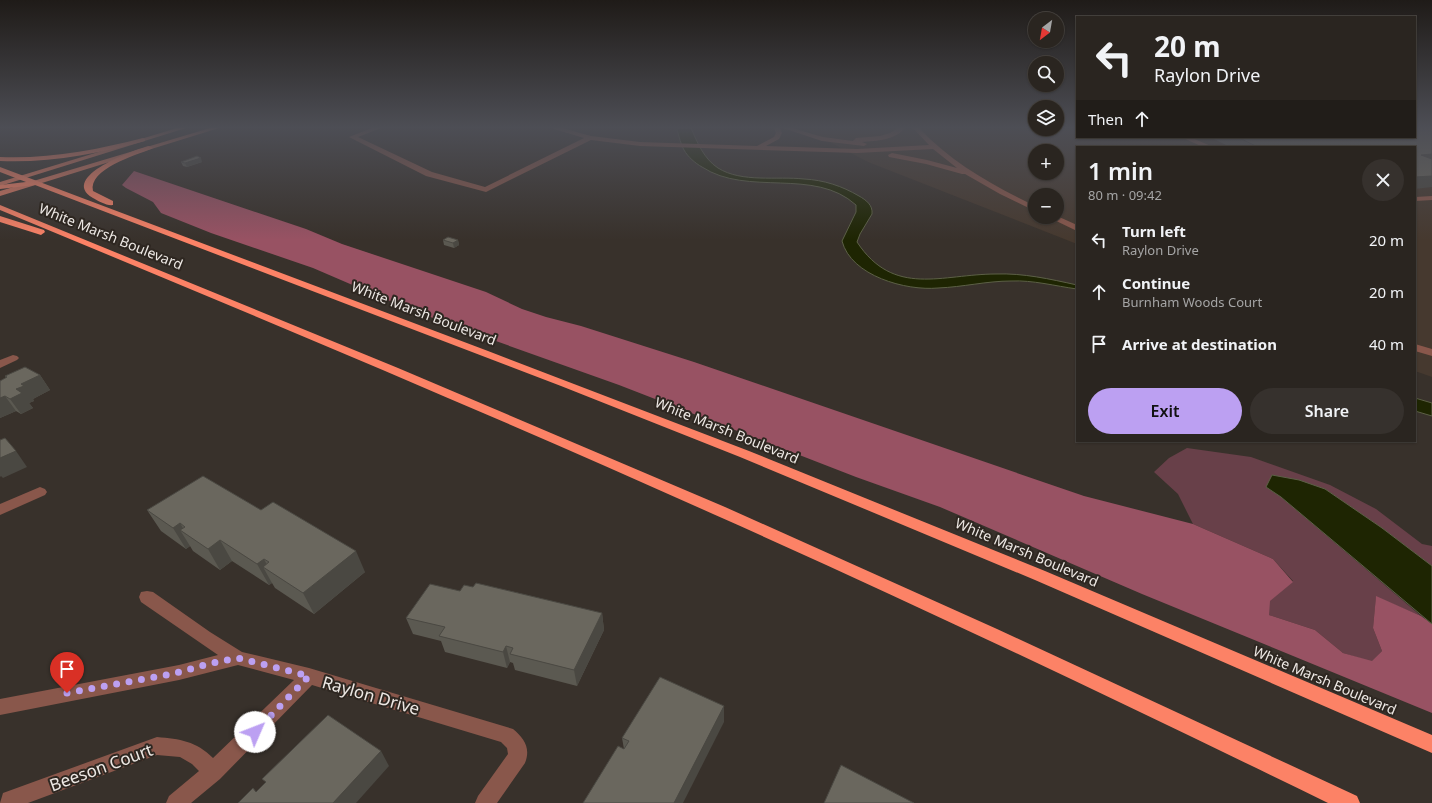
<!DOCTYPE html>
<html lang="en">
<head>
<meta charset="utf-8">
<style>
	body { margin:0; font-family:"Noto Sans",sans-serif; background:#36312d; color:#f1f3f6; height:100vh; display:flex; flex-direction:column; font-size:15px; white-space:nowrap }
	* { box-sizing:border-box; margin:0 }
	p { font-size:13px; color:#a5a5a5 }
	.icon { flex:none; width:22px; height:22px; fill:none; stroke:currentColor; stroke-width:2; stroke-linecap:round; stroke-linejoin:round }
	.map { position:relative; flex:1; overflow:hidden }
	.drawer { position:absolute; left:1076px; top:146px; width:340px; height:296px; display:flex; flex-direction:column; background:#2a2520; border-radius:0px; box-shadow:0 1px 3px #0004,0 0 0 1px #46423e }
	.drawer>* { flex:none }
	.guide { position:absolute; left:1076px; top:16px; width:340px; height:122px; border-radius:0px; box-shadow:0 1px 3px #0004,0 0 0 1px #46423e; background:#2a2520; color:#f1f3f6; overflow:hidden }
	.needle { width:26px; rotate:211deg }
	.fabs { position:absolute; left:1028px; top:12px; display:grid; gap:8px }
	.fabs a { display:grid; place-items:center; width:36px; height:36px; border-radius:50%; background:#2a2520; box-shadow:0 1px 3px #0004,0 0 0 1px #46423e; font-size:20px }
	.pin { position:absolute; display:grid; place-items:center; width:34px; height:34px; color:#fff; margin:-41px -17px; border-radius:50% 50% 50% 0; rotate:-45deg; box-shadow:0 0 4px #0007 }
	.pin .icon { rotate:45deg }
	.me { position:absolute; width:44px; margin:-22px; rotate:46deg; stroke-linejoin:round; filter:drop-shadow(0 0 3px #0008) }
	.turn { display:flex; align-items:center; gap:14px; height:84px; padding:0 12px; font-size:18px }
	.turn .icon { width:52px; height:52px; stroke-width:2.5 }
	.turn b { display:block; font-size:28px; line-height:34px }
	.then { display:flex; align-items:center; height:38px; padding:0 12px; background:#0003; gap:8px; font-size:15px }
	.round { display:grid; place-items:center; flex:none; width:42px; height:42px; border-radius:21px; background:#36312d }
	.overview { display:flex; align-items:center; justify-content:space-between; height:68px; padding:0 12px }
	h1 { font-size:24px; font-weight:600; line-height:30px }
	.button { display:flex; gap:8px; margin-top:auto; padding:8px 12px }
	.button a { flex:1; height:46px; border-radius:24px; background:#bca0f2; color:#111; font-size:16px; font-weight:600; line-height:46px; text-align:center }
	.button a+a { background:#36312d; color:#f1f3f6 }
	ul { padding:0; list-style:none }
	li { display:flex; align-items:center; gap:12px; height:52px; padding:0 12px }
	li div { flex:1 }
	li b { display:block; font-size:15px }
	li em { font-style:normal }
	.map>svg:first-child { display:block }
	.built { fill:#46392f; fill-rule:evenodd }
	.green { fill:#684049 }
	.forest { fill:#985263 }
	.water { fill:#1e2502; stroke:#5c6046 }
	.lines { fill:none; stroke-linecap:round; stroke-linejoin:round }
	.minor { fill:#89574b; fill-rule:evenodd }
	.major { fill:#dc775f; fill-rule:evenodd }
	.highway { fill:#fc8266; fill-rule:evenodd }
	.wall { fill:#5b5951 }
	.shaded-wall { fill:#4a4842 }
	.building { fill:#6a675e; stroke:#4a4842 }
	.route { stroke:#bca0f2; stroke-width:7; stroke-dasharray:0 12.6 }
	.labels { text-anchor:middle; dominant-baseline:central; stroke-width:4; stroke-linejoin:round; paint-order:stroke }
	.street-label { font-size:14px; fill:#ede8e4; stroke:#2e2721 }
	.near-street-label { font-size:17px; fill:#ede8e4; stroke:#2e2721 }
</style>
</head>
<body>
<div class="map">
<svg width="1432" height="803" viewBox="0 0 1432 803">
	<rect width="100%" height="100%" fill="#38312b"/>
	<!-- built -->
	<path class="built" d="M803 128H1035V129H1057V128H1077V137H1415L1432 128V377L1415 371V147H1077V244L868 162ZM1035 151H1057V173H1035ZM1035 195H1057V217H1035Z"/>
	<!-- green -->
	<polygon class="green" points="1187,448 1251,457 1330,485 1376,509 1422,544 1432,546 1432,566 1382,528 1325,489 1266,487 1281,497 1421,616 1376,597 1373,628 1382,651 1372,662 1343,653 1315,630 1269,615 1269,601 1293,581 1273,559 1193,524 1178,494 1154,472 1169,458"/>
	<!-- forest -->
	<polygon class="forest" points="134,171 306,229 342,244 486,292 522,309 546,317 581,326 694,362 1084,496 1193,524 1273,559 1293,582 1270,601 1269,615 1315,630 1343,653 1372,661 1382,651 1373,628 1376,596 1421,616 1432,624 1432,713 1142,594 940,507 856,477 619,385 448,324 385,299 313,268 211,233 161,213 153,202 126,188 122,185"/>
	<!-- water -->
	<g class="water">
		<path d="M677 128H691C697 142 704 159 718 168 742 183 777 176 804 179 824 180 842 186 859 196 866 200 873 205 872 214L860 234 857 242C894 298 942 274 996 274 1023 273 1050 279 1077 285V289C1055 286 1033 280 1011 281 987 281 963 287 938 288 906 291 851 276 842 241L856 212V205C814 167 748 197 702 167 695 163 688 157 684 150 681 145 679 136 677 130Z"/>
		<polygon points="1415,398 1432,403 1432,416 1415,411"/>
		<polygon points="1272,475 1299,480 1325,489 1382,528 1432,566 1432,624 1281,497 1266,487"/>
	</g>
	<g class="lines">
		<!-- minor -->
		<g class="minor">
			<path d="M372 128H381L358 137 432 172 485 187 584 138 554 129 553 128H562L591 136 640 142 757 146 774 137 776 133 774 128H780L782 133 779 139 766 146 857 149 929 145 913 128H919C952 163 992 185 1035 206V211L1000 194 965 174H962L926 164 889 157 888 155 892 153 927 160 957 168 933 149 857 153 640 146 591 140 486 192 426 176 349 137Z"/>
			<path d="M783 128H792L823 137 853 141 856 138 880 136 890 133 898 128H905C895 140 877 141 862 142L867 144 864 146 822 141Z"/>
			<polygon points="1181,137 1190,137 1213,147 1203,147"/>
			<polygon points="1432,196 1432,200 1415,201 1415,197"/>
			<polygon points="1057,216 1077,225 1077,231 1048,217"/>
			<polygon points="1415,344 1432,349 1432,356 1415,351"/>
			<polygon points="13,355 17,356 19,358 17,360 0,368 0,360"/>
			<polygon points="40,487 45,489 47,492 45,495 0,515 0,504"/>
			<path d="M147 591 153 592 210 632 242 652 309 668 513 729C524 738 531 748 525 763L497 803H475L478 796 508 754 507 748 501 742 312 685 220 779 191 803H166L169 796 199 771 192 764 180 757 157 755 28 803H0L3 793 157 737C180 739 196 741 213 758L294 680 238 665 179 680 0 715V699L179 665 218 655 141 602 139 597 141 592Z"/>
		</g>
		<!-- major -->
		<g class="major">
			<polygon points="177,128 186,128 0,186 0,182"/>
			<polygon points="210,128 219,128 0,196 0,191"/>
		</g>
		<!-- highway -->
		<g class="highway">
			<path d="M143 138 145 139V141C97 154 50 163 0 161V157C49 159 96 150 143 138Z"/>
			<path d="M149 146 153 148 151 149C136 155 88 169 93 191L113 201V205C107 206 98 201 93 198 58 177 136 149 149 146Z"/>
			<polygon points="0,167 488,351 749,451 1045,571 1432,735 1432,753 1035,580 740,457 561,386 35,185 0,189 0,185 26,182 0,172"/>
			<path d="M0 205 398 368 725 507 997 629 1357 796 1360 803H1328C1125 704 920 606 713 514 477 408 239 309 0 210Z"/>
			<polygon points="0,216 44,230 45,232 41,235 0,222"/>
		</g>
	</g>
	<!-- wall -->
	<g class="wall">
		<polygon points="1210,137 1415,137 1415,147 1230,147"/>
		<polygon points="181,162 202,162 187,167 183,166"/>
		<polygon points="443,240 458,240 459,245 454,248 444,245"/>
		<polygon points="40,375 50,390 33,399 34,401 29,403 33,408 21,414 16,411 0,418 0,381 6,378 5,376"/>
		<polygon points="147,510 365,572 314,614 275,588 272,583 269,585 232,561 220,570 193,551 190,546 186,549 161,531"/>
		<polygon points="460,591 602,613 604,630 577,686 515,670 513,663 510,662 507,668 445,652 441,641 413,634 406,618"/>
		<polygon points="724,722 624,749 622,738"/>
	</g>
	<!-- shaded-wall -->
	<g class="shaded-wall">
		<polygon points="1432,154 1432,165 1421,155"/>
		<polygon points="201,158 202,162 187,167 185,163"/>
		<polygon points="1432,176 1432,187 1415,189 1415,177"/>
		<polygon points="458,240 459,245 454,248 453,243"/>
		<polygon points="40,375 50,390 33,399 34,401 29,403 33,408 21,414 10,399 16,389 21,384"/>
		<polygon points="5,396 16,411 0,418 0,398"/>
		<polygon points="16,451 27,467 3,478 1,476 0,477 0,458"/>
		<polygon points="180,523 187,535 180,530 190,546 186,549 173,528"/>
		<polygon points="220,540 232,561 220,570 208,549"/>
		<polygon points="356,551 365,572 314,614 303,593"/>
		<polygon points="264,559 270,571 263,567 272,583 269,585 257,564"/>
		<polygon points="602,613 604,630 577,686 574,670"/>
		<polygon points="506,646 510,662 507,668 503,652"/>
		<polygon points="724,706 724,722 683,803 674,803"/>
		<polygon points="381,751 389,766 356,803 333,803"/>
	</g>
	<!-- building -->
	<g class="building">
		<polygon points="1415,128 1432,128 1432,154 1421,155 1432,159 1432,176 1415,177 1415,147 1258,147 1237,137 1415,137"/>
		<polygon points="197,156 201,158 185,163 181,162"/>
		<polygon points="448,237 458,240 453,243 443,240"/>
		<polygon points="25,367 40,375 21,384 24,386 16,389 22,393 10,399 5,396 0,398 0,381 7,377 5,376"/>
		<polygon points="5,438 16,451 0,458 0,440"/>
		<polygon points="203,476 261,510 273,502 356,551 303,593 263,567 269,562 264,559 257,564 220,540 208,549 180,530 185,527 180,523 173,528 147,510"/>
		<polygon points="476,583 602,613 574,670 510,654 513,648 506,646 503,652 439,636 445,627 406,618 430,584 460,591 464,585 473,587"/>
		<polygon points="660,677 724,706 674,803 583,803 618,746 624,749 629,741 622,738"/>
		<polygon points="328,715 381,751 333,803 238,803 253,788 256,792 266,782 262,779"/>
		<polygon points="841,765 914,803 824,803"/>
	</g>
	<!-- sky -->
	<linearGradient id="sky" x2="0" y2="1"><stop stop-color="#1f1b18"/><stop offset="0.53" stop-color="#4d4e55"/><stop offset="1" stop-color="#4d4e55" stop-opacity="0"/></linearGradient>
	<rect width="1432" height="240" fill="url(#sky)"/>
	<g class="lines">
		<!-- route -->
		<polyline class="route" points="67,693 172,674 212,663 238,658 309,676 255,732"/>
	</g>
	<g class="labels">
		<!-- street labels -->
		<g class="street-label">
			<text transform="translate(111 236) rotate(22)">White Marsh Boulevard</text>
			<text transform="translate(424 313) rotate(21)">White Marsh Boulevard</text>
			<text transform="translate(727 430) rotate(22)">White Marsh Boulevard</text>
			<text transform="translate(1027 552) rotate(23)">White Marsh Boulevard</text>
			<text transform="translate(1325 680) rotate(23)">White Marsh Boulevard</text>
		</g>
		<!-- near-street labels -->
		<g class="near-street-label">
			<text transform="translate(371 695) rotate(16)">Raylon Drive</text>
			<text transform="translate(101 767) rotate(-20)">Beeson Court</text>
		</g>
	</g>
</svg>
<div class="fabs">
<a><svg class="needle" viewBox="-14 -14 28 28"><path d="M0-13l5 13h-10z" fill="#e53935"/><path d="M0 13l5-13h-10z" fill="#a5a5a5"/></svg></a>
<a><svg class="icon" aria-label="search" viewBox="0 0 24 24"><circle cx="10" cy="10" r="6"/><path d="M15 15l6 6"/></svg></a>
<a><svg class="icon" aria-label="layers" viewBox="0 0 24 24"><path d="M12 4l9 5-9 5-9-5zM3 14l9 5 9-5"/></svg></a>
<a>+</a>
<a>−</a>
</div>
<div class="pin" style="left:67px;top:693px;background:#d93025"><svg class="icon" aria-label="arrive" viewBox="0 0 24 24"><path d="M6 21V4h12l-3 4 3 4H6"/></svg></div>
<svg class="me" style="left:255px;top:732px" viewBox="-20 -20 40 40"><circle r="19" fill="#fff"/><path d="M0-13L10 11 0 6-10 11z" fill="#bca0f2"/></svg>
<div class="guide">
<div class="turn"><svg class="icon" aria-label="left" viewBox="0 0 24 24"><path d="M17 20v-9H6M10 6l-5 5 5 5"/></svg><div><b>20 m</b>Raylon Drive</div></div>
<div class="then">Then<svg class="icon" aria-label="ahead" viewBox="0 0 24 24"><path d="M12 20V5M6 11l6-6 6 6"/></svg></div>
</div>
<section class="drawer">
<div class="overview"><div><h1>1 min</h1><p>80 m · 09:42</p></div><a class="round"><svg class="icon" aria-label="close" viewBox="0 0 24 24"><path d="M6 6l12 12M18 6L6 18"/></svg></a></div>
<ul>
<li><svg class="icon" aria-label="left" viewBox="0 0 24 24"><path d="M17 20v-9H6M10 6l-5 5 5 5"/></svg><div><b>Turn left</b><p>Raylon Drive</p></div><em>20 m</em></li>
<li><svg class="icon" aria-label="ahead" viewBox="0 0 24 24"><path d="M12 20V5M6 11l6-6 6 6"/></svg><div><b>Continue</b><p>Burnham Woods Court</p></div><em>20 m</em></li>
<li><svg class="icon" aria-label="arrive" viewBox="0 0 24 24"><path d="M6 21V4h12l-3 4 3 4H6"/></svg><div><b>Arrive at destination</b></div><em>40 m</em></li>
</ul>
<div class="button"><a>Exit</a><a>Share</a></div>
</section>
</div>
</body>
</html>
